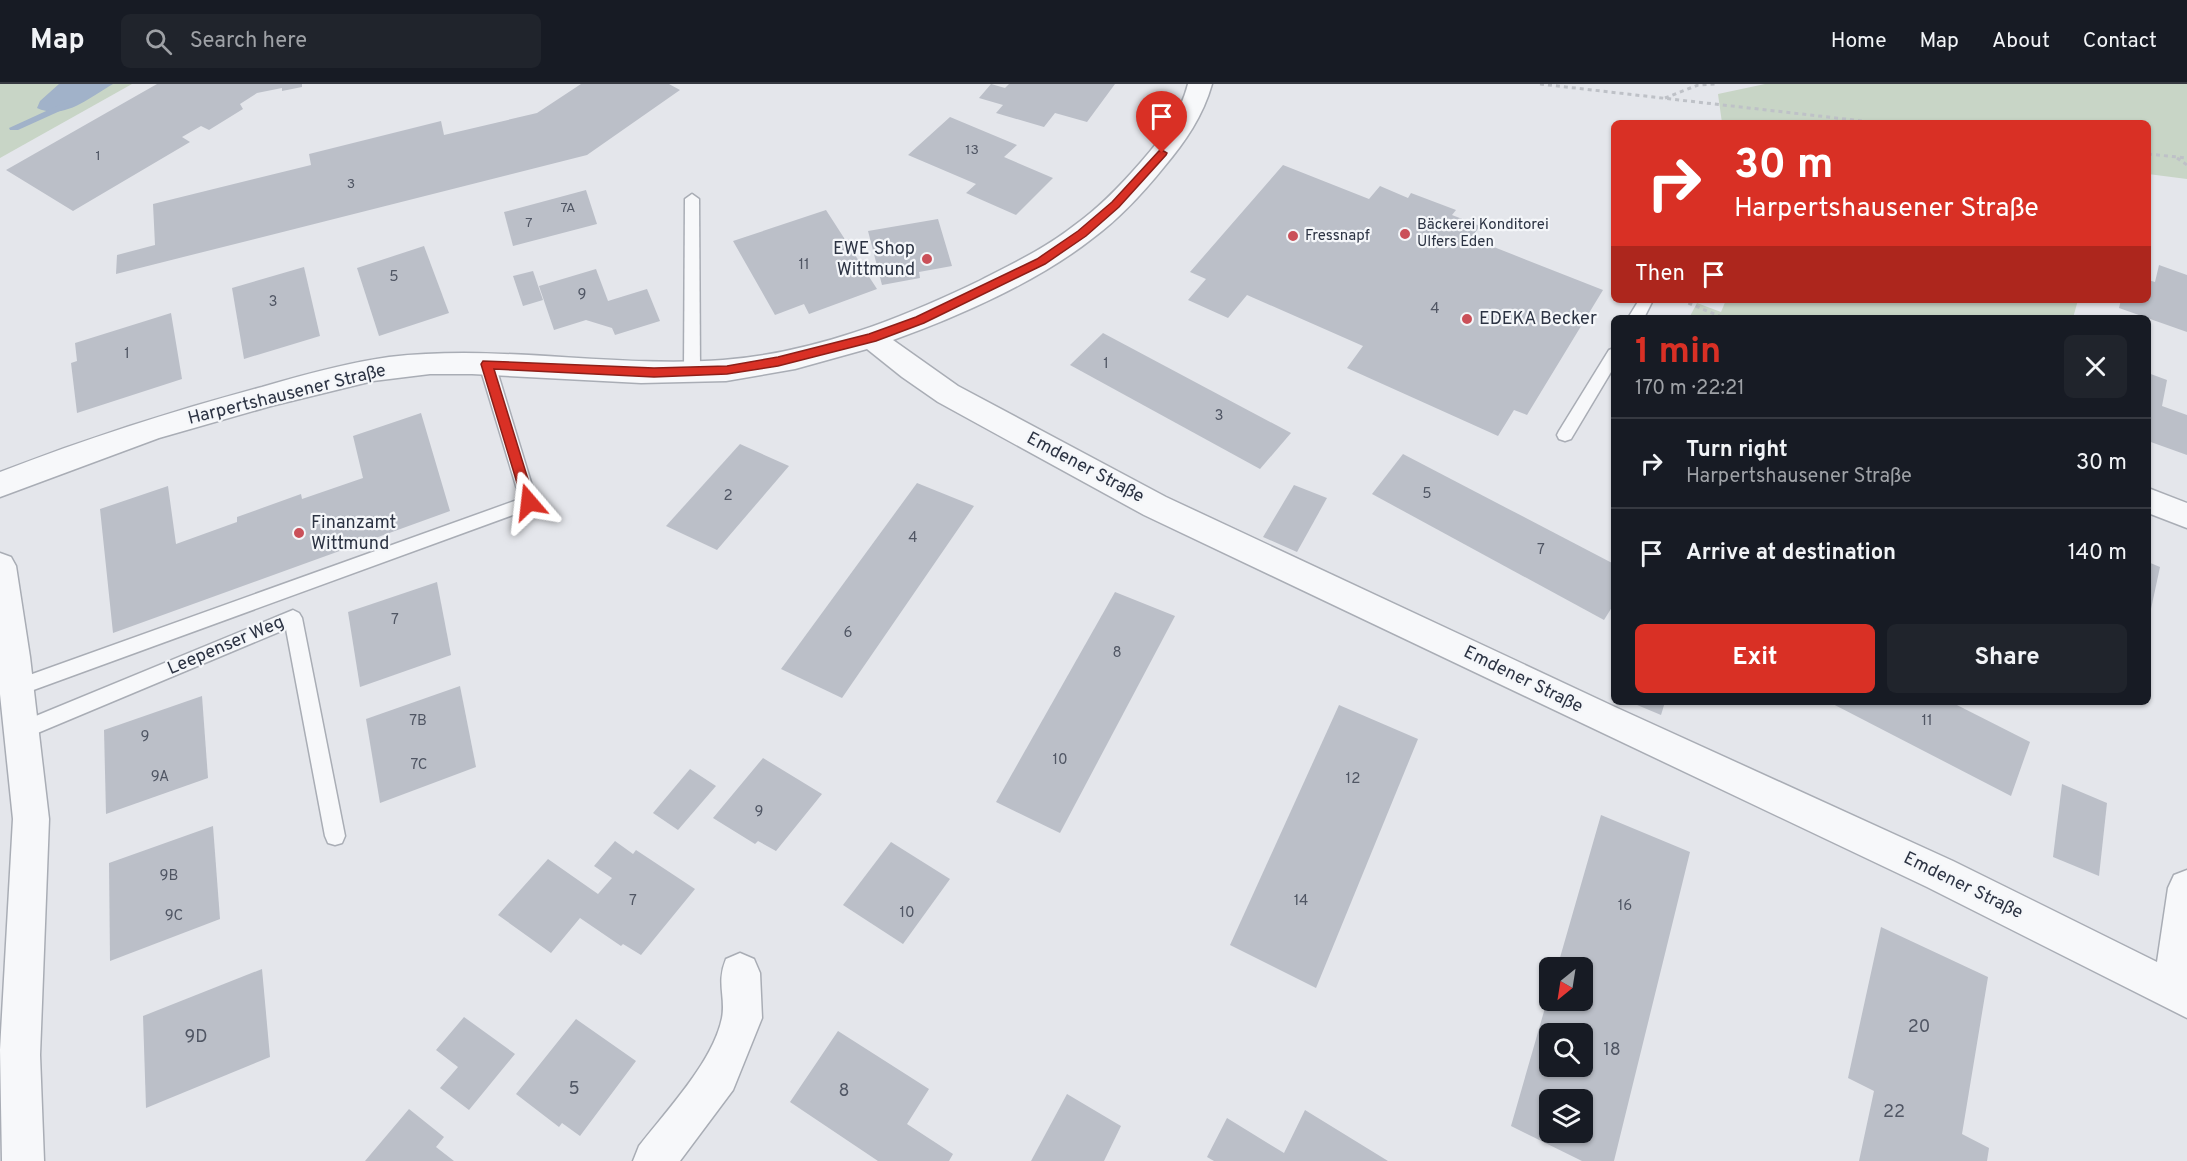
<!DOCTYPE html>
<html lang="en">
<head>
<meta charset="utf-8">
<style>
	body { margin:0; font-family:Overpass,sans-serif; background:#20242c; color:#f1f3f6; height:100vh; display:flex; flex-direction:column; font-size:22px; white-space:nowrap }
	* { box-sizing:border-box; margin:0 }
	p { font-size:20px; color:#9ea1a6 }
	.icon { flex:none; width:33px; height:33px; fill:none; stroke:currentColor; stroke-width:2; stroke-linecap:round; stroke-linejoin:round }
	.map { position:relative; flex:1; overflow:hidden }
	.sheet { position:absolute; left:1611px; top:231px; width:540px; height:390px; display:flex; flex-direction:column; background:#171b24; border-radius:9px; box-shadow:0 2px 4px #0004 }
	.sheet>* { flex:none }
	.hud { position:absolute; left:1611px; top:36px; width:540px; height:183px; border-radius:9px; box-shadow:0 2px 4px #0004; background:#d93025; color:#fff; overflow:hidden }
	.needle { width:39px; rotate:210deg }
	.controls { position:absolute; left:1539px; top:873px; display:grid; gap:12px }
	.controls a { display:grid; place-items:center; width:54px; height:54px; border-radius:9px; background:#171b24; box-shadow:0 2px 4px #0004; font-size:30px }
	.pin { position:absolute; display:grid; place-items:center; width:51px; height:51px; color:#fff; margin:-62px -26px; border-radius:50% 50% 50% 0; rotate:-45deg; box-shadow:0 0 6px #0007 }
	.pin .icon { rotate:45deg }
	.me { position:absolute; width:66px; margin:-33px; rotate:343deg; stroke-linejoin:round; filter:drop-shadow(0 0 4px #0008) }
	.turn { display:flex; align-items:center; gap:21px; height:126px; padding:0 24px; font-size:27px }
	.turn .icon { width:78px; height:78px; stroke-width:2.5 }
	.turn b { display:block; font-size:42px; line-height:51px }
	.then { display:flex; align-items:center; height:57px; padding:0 24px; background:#0003; gap:12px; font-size:22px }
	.round { display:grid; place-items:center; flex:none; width:63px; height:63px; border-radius:9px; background:#20242c }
	.head { display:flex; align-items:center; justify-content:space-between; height:102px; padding:0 24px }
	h1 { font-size:36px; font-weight:700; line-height:45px; color:#d93025 }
	.primary-button { display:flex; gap:12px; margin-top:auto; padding:12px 24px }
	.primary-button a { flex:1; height:69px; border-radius:9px; background:#d93025; color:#fff; font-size:24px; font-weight:700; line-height:69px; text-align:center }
	.primary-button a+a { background:#20242c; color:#f1f3f6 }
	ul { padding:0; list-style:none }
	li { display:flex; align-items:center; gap:18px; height:90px; padding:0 24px; border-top:2px solid #363941 }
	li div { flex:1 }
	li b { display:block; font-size:22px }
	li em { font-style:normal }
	header { display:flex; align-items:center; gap:36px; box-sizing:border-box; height:84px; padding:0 30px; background:#171b24; border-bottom:2px solid #363941 }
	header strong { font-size:28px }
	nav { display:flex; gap:33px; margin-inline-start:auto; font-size:21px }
	.search { width:420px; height:54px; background:#20242c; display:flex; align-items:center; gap:15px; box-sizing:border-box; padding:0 21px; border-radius:9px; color:#9ea1a6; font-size:22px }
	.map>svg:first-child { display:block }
	.green { fill:#c8d5c6 }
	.water { fill:#a1b2c9 }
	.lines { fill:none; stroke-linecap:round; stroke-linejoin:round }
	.stream { fill:#a1b2c9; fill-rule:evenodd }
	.building { fill:#bbbfc8; fill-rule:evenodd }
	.service-casing { stroke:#a9adb5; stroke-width:3 }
	.minor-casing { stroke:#a9adb5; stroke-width:3 }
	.path { stroke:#bec1c7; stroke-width:3; stroke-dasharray:4 4; stroke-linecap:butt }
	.service { fill:#f7f8fa; fill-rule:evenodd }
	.minor { fill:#f7f8fa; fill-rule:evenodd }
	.route { fill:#d93025; stroke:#8d1f18; stroke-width:1.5 }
	.poi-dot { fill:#ca5059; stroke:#f4f6f9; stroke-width:2 }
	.labels { text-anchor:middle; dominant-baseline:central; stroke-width:4.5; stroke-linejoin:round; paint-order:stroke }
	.far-number-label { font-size:14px; fill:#505664 }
	.far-poi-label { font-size:15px; fill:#2c3343; stroke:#f4f6f9; text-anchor:start }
	.number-label { font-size:15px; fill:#505664 }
	.poi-label { font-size:18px; fill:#2c3343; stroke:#f4f6f9; text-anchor:start }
	.street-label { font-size:18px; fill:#2c3343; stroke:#f4f6f9 }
	.near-number-label { font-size:18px; fill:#505664 }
</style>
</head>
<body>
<header>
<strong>Map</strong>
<div class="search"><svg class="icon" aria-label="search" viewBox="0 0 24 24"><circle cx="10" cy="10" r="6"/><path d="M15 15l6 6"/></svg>Search here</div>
<nav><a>Home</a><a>Map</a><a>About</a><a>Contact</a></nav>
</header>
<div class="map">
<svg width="2187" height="1077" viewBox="0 0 2187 1077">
	<rect width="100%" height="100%" fill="#e4e6eb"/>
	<!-- green -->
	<g class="green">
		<polygon points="0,0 132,0 0,74"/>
		<polygon points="1765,0 2187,0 2187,95 2148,90 2148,39 1722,39 1718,10"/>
		<polygon points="1726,216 2078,216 2073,234 1689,234 1697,219 1721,228"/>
	</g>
	<!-- water -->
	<path class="water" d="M59 0H113C90 13 64 37 37 24L40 17Z"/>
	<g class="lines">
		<!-- stream -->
		<polygon class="stream" points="68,17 73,20 71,22 18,46 10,46 9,44"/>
	</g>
	<!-- building -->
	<g class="building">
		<polygon points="157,0 302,0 302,3 282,7 282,4 257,9 240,20 243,25 209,46 201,42 182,53 190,58 73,127 6,86"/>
		<polygon points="581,0 669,0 680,6 587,71 116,190 117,171 155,161 153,120 311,81 309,70 441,37 444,51 537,29"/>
		<polygon points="991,0 1005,4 1009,0 1115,0 1087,38 1055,29 1044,43 996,29 1003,21 979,14"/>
		<polygon points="950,33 1017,61 1004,73 1053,94 1016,131 966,109 976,100 908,71"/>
		<polygon points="1283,81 1369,115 1380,102 1408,114 1411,109 1456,126 1452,131 1480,142 1471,154 1603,206 1527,331 1514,326 1498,352 1347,284 1363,262 1247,211 1228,234 1188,216 1206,195 1190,188"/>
		<polygon points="586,106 597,140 513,162 504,128"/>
		<polygon points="826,126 877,205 809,230 804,220 775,231 733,157"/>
		<polygon points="938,135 952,182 919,188 920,194 882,201 868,147"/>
		<polygon points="424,162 449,229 379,252 357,184"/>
		<polygon points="2159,181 2187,191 2187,248 2119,224 2121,216 2148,216 2148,196 2155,198"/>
		<polygon points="304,183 320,252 244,275 232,204"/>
		<polygon points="596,185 608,217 647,205 660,237 615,251 612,244 586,236 554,246 539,202"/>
		<polygon points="533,187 543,216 523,222 513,192"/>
		<polygon points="171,229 182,295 77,329 71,279 77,277 75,259"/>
		<polygon points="1103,249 1291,349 1260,385 1070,281"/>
		<polygon points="2148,289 2167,296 2162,322 2187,331 2187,371 2148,357"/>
		<polygon points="421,329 450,427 113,549 100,425 168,402 176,460 237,438 237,433 301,410 302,415 363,394 353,352"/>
		<polygon points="740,360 789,382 717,466 666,442"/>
		<polygon points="1403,370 1614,480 1614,520 1604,536 1372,410"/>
		<polygon points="917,399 974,422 842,614 781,585"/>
		<polygon points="1294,401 1327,414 1297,468 1263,453"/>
		<polygon points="2148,478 2160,483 2151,525 2148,524"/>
		<polygon points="437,498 451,571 360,603 348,528"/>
		<polygon points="1115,508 1175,532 1060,749 996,718"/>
		<polygon points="460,602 476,683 380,719 366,635"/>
		<polygon points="202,612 208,694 106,730 104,646"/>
		<polygon points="1630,618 1665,618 1661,631"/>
		<polygon points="1829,618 1951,618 2030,658 2011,712"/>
		<polygon points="1339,621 1418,655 1316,904 1230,861"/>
		<polygon points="763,674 822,710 776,767 758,757 755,760 713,734"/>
		<polygon points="690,685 716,702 678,746 653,729"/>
		<polygon points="2062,700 2107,719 2099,792 2053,773"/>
		<path d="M1601 731 1690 768 1614 1077H1582L1511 1042 1549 910 1550 916H1582V884H1557ZM1550 950H1582V982H1550ZM1550 1016H1582V1048H1550Z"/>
		<polygon points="213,742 220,835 110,877 109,779"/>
		<polygon points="615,757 633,770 636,766 695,805 641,871 623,860 621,862 580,834 551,869 498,831 548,775 598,810 612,794 594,782"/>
		<polygon points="891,758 950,795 903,860 843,821"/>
		<polygon points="1881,843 1988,893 1962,1050 1989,1064 1987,1077 1859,1077 1874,1007 1848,994"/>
		<polygon points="262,885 270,973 146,1024 143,932"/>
		<polygon points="464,933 515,970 469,1026 440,1004 458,983 436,966"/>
		<polygon points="576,935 636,977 580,1052 562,1039 559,1043 516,1010"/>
		<polygon points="838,947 929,1005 907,1040 953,1070 949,1077 878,1077 790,1018"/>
		<polygon points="1067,1010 1121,1042 1104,1077 1031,1077"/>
		<polygon points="409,1025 444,1053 436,1063 454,1077 365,1077"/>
		<polygon points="1305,1026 1388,1077 1214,1077 1207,1073 1227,1034 1284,1069"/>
	</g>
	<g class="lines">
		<!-- service casing -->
		<g class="service-casing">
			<g id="service">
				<polygon points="692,110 699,115 700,287 698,291 686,291 684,287 685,115"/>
				<polygon points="1639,216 1653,216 1644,234 1628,234"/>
				<polygon points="1614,264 1614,283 1571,355 1565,357 1559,355 1557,351 1559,347 1609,266"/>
				<polygon points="487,274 492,276 495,280 537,418 535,423 17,612 10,610 8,604 10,598 520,415 479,280 482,276"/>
				<polygon points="293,526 299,529 302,534 345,752 342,759 335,761 328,759 325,752 286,545 28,653 21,656 14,653 11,647 14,641"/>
			</g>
		</g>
		<!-- minor casing -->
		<g class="minor-casing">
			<g id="minor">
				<path d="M1188 0H1212C1203 32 1185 58 1164 83 1143 109 1120 134 1093 154 1039 197 958 233 893 256L958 302 1166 413 1615 623 1953 777 2157 878 2168 804 2174 791 2187 786V934L1927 803 1144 431 938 318 902 293 867 265 795 285 726 297 641 299 472 290H430L373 297 271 322 159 354 0 413V388C86 355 172 327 262 303 303 291 346 279 389 273 501 260 612 284 723 276 813 269 898 236 979 197 1012 180 1046 164 1075 141 1100 123 1121 101 1141 78 1162 54 1180 31 1188 0Z"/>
				<polygon points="2148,404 2187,419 2187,444 2148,429"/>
				<polygon points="0,469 11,473 16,482 30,573 49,735 40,971 44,1077 2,1077 0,966 13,735 0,610"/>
				<path d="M740 869 754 875 760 889 762 934 733 1006 680 1077H633L639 1062C666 1027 713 978 722 934 726 913 716 899 726 875Z"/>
			</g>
		</g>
		<!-- path -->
		<g class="path">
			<polyline points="1540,0 1880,39"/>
			<polyline points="1665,14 1698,1 1715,0"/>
			<polyline points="2148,70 2187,74"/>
			<polyline points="2177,74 2187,81"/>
			<polyline points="1681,216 1724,234"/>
		</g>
		<!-- service -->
		<use href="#service" class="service"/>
		<!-- minor -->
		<use href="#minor" class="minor"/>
	</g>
	<!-- route -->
	<polygon class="route" points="1162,66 1167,69 1166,71 1119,123 1086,152 1045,180 924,239 876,257 778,282 727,290 654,293 494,285 535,418 533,422 524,422 481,280 483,277 654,284 727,282 778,273 869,250 916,233 1037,175 1078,147 1112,118 1159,67"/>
	<!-- markers -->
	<g class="poi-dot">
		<circle cx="1405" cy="150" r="6"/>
		<circle cx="1293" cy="152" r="6"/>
		<circle cx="927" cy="175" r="6"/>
		<circle cx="1467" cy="235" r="6"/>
		<circle cx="299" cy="449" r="6"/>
	</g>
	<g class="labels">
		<!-- far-number labels -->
		<g class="far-number-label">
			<text x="972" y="66">13</text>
			<text x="98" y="72">1</text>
			<text x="351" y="100">3</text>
			<text x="568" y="124">7A</text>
			<text x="529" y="139">7</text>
		</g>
		<!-- far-poi labels -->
		<g class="far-poi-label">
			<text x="1417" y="141">Bäckerei Konditorei<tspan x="1417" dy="17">Ulfers Eden</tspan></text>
			<text x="1305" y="152">Fressnapf</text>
		</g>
		<!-- number labels -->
		<g class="number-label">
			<text x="804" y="181">11</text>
			<text x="394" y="193">5</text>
			<text x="582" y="211">9</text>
			<text x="273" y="218">3</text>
			<text x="1435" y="225">4</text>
			<text x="127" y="270">1</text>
			<text x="1106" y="280">1</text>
			<text x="1219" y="332">3</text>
			<text x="1427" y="410">5</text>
			<text x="728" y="412">2</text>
			<text x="913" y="454">4</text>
			<text x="1541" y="466">7</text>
			<text x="395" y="536">7</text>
			<text x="848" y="549">6</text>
			<text x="1117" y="569">8</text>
			<text x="418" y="637">7B</text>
			<text x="1927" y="637">11</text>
			<text x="145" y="653">9</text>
			<text x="1060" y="676">10</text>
			<text x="419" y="681">7C</text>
			<text x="160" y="693">9A</text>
			<text x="1353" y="695">12</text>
			<text x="759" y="728">9</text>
			<text x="169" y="792">9B</text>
			<text x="633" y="817">7</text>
			<text x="1301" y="817">14</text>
			<text x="1625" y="822">16</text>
			<text x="907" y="829">10</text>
			<text x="174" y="832">9C</text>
		</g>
		<!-- poi labels -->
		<g class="poi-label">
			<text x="915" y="165" text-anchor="end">EWE Shop<tspan x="915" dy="21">Wittmund</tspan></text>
			<text x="1479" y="235">EDEKA Becker</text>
			<text x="311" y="439">Finanzamt<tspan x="311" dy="21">Wittmund</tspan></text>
		</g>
		<!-- street labels -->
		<g class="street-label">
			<text transform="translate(287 311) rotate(-14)">Harpertshausener Straße</text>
			<text transform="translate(1085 384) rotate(28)">Emdener Straße</text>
			<text transform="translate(226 562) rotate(-23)">Leepenser Weg</text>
			<text transform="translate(1523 596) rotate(26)">Emdener Straße</text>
			<text transform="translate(1963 802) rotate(26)">Emdener Straße</text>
		</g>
		<!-- near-number labels -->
		<g class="near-number-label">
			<text x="1919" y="943">20</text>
			<text x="196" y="953">9D</text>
			<text x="1612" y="966">18</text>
			<text x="574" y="1005">5</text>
			<text x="844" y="1007">8</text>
			<text x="1894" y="1028">22</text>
		</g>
	</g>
</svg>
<div class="controls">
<a><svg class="needle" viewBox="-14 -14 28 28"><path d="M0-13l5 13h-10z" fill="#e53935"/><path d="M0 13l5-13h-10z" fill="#9ea1a6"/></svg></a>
<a><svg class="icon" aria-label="search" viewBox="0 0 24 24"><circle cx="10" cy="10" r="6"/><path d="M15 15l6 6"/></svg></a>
<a><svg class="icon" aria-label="layers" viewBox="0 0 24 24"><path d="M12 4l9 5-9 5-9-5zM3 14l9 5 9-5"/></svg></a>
</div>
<div class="pin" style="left:1162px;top:69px;background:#d93025"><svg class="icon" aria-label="arrive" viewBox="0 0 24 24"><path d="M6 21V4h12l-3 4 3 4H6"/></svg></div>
<svg class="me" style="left:529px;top:418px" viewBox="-20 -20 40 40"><path d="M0-17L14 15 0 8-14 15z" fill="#d93025" stroke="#fff" stroke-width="4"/></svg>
<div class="hud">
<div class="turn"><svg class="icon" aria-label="right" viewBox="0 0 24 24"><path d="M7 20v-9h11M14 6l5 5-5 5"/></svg><div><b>30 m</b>Harpertshausener Straße</div></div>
<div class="then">Then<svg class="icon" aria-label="arrive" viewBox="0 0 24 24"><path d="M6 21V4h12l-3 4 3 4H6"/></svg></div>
</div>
<section class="sheet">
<div class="head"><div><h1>1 min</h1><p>170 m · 22:21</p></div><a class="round"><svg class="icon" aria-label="close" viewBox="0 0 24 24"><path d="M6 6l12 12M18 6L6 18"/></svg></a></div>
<ul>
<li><svg class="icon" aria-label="right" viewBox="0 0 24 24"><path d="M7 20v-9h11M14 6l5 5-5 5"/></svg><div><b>Turn right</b><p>Harpertshausener Straße</p></div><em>30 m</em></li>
<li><svg class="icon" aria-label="arrive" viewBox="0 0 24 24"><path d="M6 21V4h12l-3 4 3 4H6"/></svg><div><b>Arrive at destination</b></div><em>140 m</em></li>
</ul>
<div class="primary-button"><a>Exit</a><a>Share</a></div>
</section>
</div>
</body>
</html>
